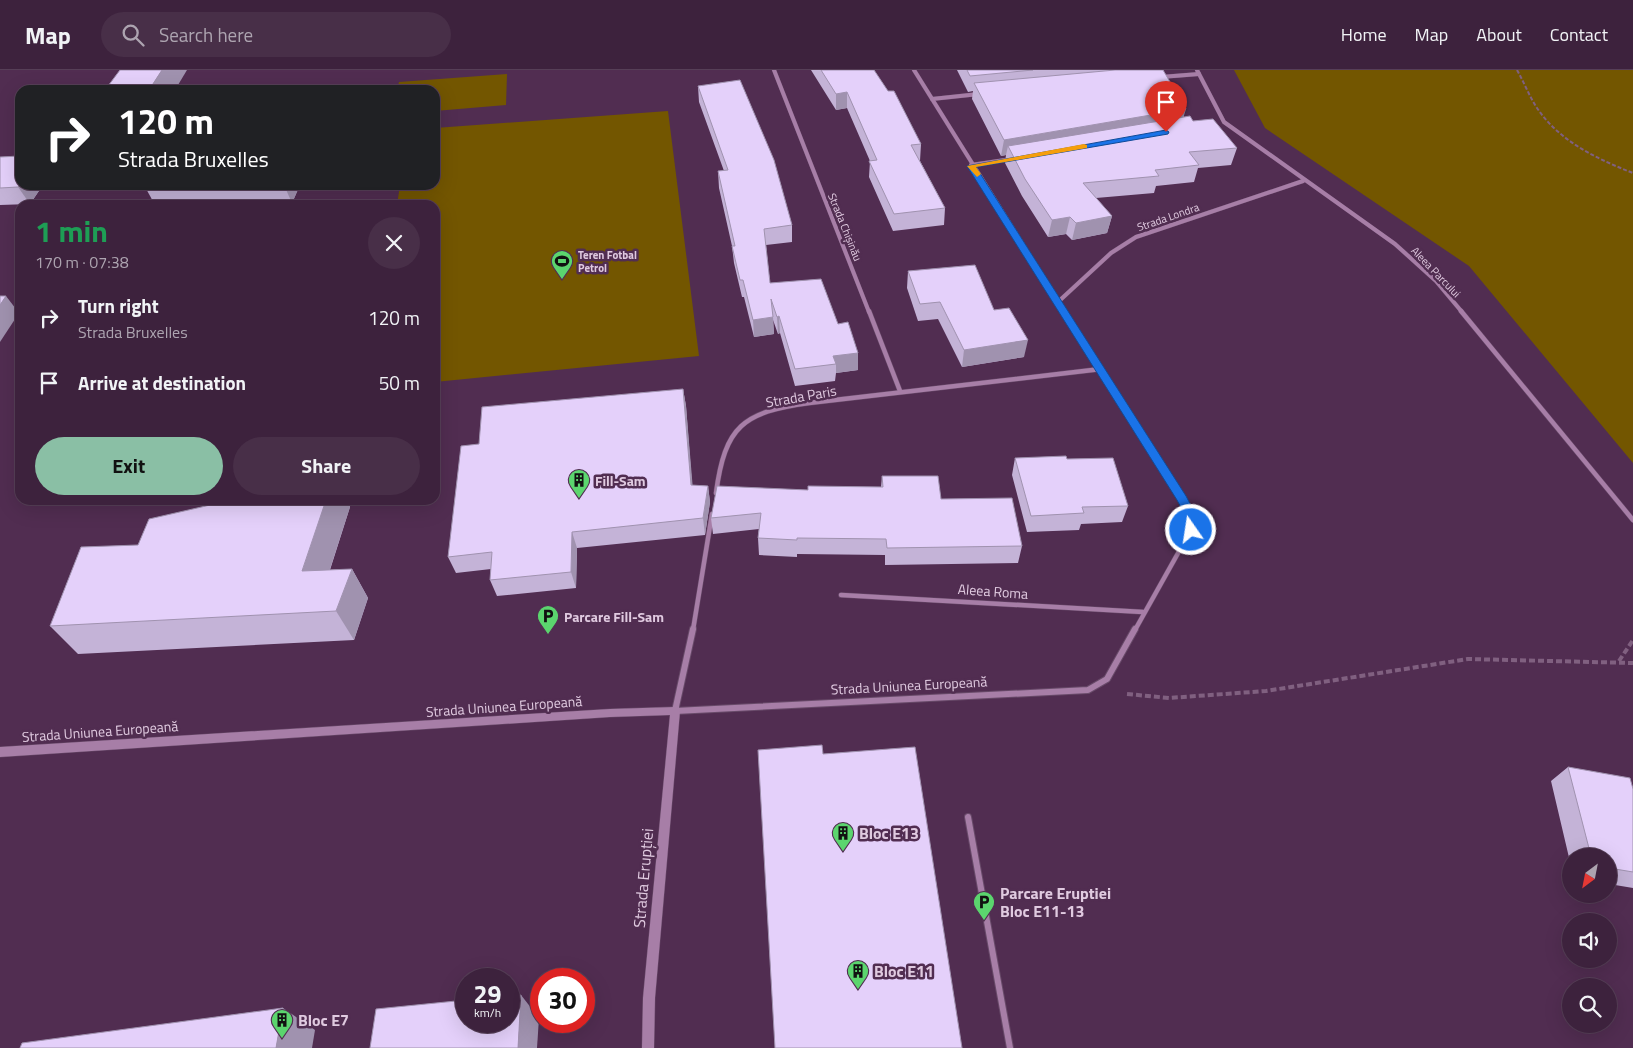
<!DOCTYPE html>
<html lang="en">
<head>
<meta charset="utf-8">
<style>
	body { margin:0; font-family:"Titillium Web",sans-serif; background:#482f48; color:#f1f3f6; height:100vh; display:flex; flex-direction:column; font-size:19px; white-space:nowrap }
	* { box-sizing:border-box; margin:0 }
	p { font-size:16px; color:#ada4b0 }
	.icon { flex:none; width:28px; height:28px; fill:none; stroke:currentColor; stroke-width:2; stroke-linecap:round; stroke-linejoin:round }
	.map { position:relative; flex:1; overflow:hidden }
	.side { position:absolute; left:15px; top:130px; width:425px; height:305px; display:flex; flex-direction:column; background:#3d223d; border-radius:15px; box-shadow:0 5px 20px #0002,0 0 0 1px #563f57 }
	.side>* { flex:none }
	.banner { position:absolute; left:15px; top:15px; width:425px; height:105px; border-radius:15px; box-shadow:0 5px 20px #0002,0 0 0 1px #563f57; background:#202124; color:#fff; overflow:hidden }
	.needle { width:32px; rotate:212deg }
	.buttons { position:absolute; left:1562px; top:778px; display:grid; gap:10px }
	.buttons a { display:grid; place-items:center; width:55px; height:55px; border-radius:50%; background:#3d223d; box-shadow:0 5px 20px #0002,0 0 0 1px #563f57; font-size:25px }
	.speed { position:absolute; left:455px; top:898px; display:flex; gap:10px; font-size:25px; font-weight:700; text-align:center }
	.speed>* { display:grid; place-content:center; width:65px; height:65px; border-radius:50%; background:#3d223d; box-shadow:0 5px 20px #0002,0 0 0 1px #563f57; line-height:1 }
	.speed small { font-size:12px; font-weight:400 }
	.speed .limit { border:8px solid #d22; background:#fff; color:#111 }
	.pin { position:absolute; display:grid; place-items:center; width:42px; height:42px; color:#fff; margin:-51px -21px; border-radius:50% 50% 50% 0; rotate:-45deg; box-shadow:0 0 5px #0007 }
	.pin .icon { rotate:45deg }
	.me { position:absolute; width:55px; margin:-28px; rotate:347deg; stroke-linejoin:round; filter:drop-shadow(0 0 4px #0008) }
	.turn { display:flex; align-items:center; gap:18px; height:105px; padding:0 20px; font-size:22px }
	.turn .icon { width:65px; height:65px; stroke-width:2.5 }
	.turn b { display:block; font-size:35px; line-height:42px }
	.round { display:grid; place-items:center; flex:none; width:52px; height:52px; border-radius:26px; background:#482f48 }
	.overview { display:flex; align-items:center; justify-content:space-between; height:85px; padding:0 20px }
	h1 { font-size:30px; font-weight:700; line-height:38px; color:#1e9e55 }
	.button { display:flex; gap:10px; margin-top:auto; padding:10px 20px }
	.button a { flex:1; height:58px; border-radius:30px; background:#8abfa5; color:#111; font-size:20px; font-weight:700; line-height:58px; text-align:center }
	.button a+a { background:#482f48; color:#f1f3f6 }
	ul { padding:0; list-style:none }
	li { display:flex; align-items:center; gap:15px; height:65px; padding:0 20px }
	li div { flex:1 }
	li b { display:block; font-size:19px }
	li em { font-style:normal }
	header { display:flex; align-items:center; gap:30px; box-sizing:border-box; height:70px; padding:0 25px; background:#3d223d; border-bottom:1px solid #563f57 }
	header strong { font-size:24px }
	nav { display:flex; gap:28px; margin-inline-start:auto; font-size:18px }
	.search { width:350px; height:45px; background:#482f48; display:flex; align-items:center; gap:12px; box-sizing:border-box; padding:0 18px; border-radius:28px; color:#ada4b0; font-size:19px }
	.map>svg:first-child { display:block }
	.green { fill:#735600 }
	.lines { fill:none; stroke-linecap:round; stroke-linejoin:round }
	.minor-far2-casing { stroke:#684a69; stroke-width:4.5 }
	.minor-far1-casing { stroke:#684a69; stroke-width:5.5 }
	.minor-casing { stroke:#684a69; stroke-width:8 }
	.tertiary-casing { stroke:#684a69; stroke-width:1 }
	.path-far1 { stroke:#806080; stroke-width:2; stroke-dasharray:4 2; stroke-linecap:butt }
	.path { stroke:#806080; stroke-width:4; stroke-dasharray:6 3; stroke-linecap:butt }
	.minor-far2 { stroke:#a77ea7; stroke-width:4 }
	.minor-far1 { stroke:#a77ea7; stroke-width:4.5 }
	.minor { stroke:#a77ea7; stroke-width:6 }
	.tertiary { fill:#a77ea7; fill-rule:evenodd }
	.wall { fill:#c4b3d7 }
	.shaded-wall { fill:#a092af }
	.building { fill:#e4d0fa; stroke:#a092af }
	.route { fill:#1a73e8; stroke:#114b97 }
	.slow { fill:#f59e0b }
	.labels { text-anchor:middle; dominant-baseline:central; stroke-width:5; stroke-linejoin:round; paint-order:stroke }
	.far-street-label { font-size:11px; fill:#e0cae0; stroke:#512d51 }
	.far-poi-label { font-size:11px; font-weight:bold; fill:#e0cae0; stroke:#512d51; text-anchor:start }
	.street-label { font-size:14px; fill:#e0cae0; stroke:#512d51 }
	.poi-label { font-size:14px; font-weight:bold; fill:#e0cae0; stroke:#512d51; text-anchor:start }
	.near-poi-label { font-size:16px; font-weight:bold; fill:#e0cae0; stroke:#512d51; text-anchor:start }
	.near-street-label { font-size:16px; fill:#e0cae0; stroke:#512d51 }
</style>
</head>
<body>
<header>
<strong>Map</strong>
<div class="search"><svg class="icon" aria-label="search" viewBox="0 0 24 24"><circle cx="10" cy="10" r="6"/><path d="M15 15l6 6"/></svg>Search here</div>
<nav><a>Home</a><a>Map</a><a>About</a><a>Contact</a></nav>
</header>
<div class="map">
<svg width="1633" height="978" viewBox="0 0 1633 978">
	<rect width="100%" height="100%" fill="#512d51"/>
	<!-- green -->
	<g class="green">
		<polygon points="1234,0 1633,0 1633,393 1469,196 1265,58"/>
		<polygon points="507,4 506,35 435,41 435,20 397,20 399,12"/>
		<polygon points="668,41 699,286 435,312 435,135 397,135 400,115 435,115 435,58"/>
	</g>
	<g class="lines">
		<!-- minor-far2 casing -->
		<g class="minor-far2-casing">
			<g id="minor-far2">
				<polyline points="774,0 869,242"/>
				<polyline points="914,0 1065,242"/>
				<polyline points="1197,0 1224,52 1395,174 1436,211 1462,242"/>
				<polyline points="1161,7 1199,4"/>
				<polyline points="932,29 979,24"/>
				<polyline points="971,95 1012,89"/>
				<polyline points="1058,232 1111,183 1136,167 1303,111"/>
			</g>
		</g>
		<!-- minor-far1 casing -->
		<g class="minor-far1-casing">
			<g id="minor-far1">
				<polyline points="869,241 900,321"/>
				<polyline points="1064,241 1190,443 1191,460 1135,560"/>
				<polyline points="1461,241 1633,450"/>
				<path d="M716 423C725 356 743 342 809 333L1101 299"/>
				<polyline points="841,525 1143,542"/>
				<polyline points="693,560 712,444"/>
			</g>
		</g>
		<!-- minor casing -->
		<g class="minor-casing">
			<g id="minor">
				<polyline points="693,559 675,641 1088,620 1107,609 1135,559"/>
				<polyline points="968,747 1010,978"/>
			</g>
		</g>
		<!-- tertiary casing -->
		<g class="tertiary-casing">
			<polygon id="tertiary" points="675,637 678,638 680,641 655,928 654,978 642,978 643,928 670,645 610,647 0,687 0,677 610,639"/>
		</g>
		<!-- path-far1 -->
		<path class="path-far1" d="M1517 0C1524 12 1529 26 1537 38 1559 71 1597 89 1633 103"/>
		<!-- path -->
		<g class="path">
			<polyline points="1619,591 1633,570"/>
			<polyline points="1127,624 1169,628 1266,621 1468,589 1633,593"/>
		</g>
		<!-- minor-far2 -->
		<use href="#minor-far2" class="minor-far2"/>
		<!-- minor-far1 -->
		<use href="#minor-far1" class="minor-far1"/>
		<!-- minor -->
		<use href="#minor" class="minor"/>
		<!-- tertiary -->
		<use href="#tertiary" class="tertiary"/>
	</g>
	<!-- wall -->
	<g class="wall">
		<polygon points="811,0 874,0 921,74 920,91 945,138 944,155 893,161 869,107 870,91 847,38 836,40"/>
		<polygon points="957,0 1163,0 1184,47 1193,51 1237,78 1231,95 1198,98 1194,112 1156,116 1154,123 1096,128 1112,146 1107,163 1072,170 1066,164 1048,167 1022,126 1005,93 1006,85 1001,86 972,29 973,21 968,22"/>
		<polygon points="698,16 792,155 792,172 766,175 770,213 838,254 858,283 858,300 836,303 835,311 795,316 780,263 778,264 773,250 774,264 754,267 744,227 742,227 734,193 732,176 719,118 718,101 724,101 699,32"/>
		<polygon points="0,87 20,115 43,115 30,134 0,135"/>
		<polygon points="144,115 300,115 292,133 246,135 155,135"/>
		<polygon points="908,201 994,240 1024,287 962,297 938,249 918,251 907,218"/>
		<polygon points="683,319 686,336 692,415 708,416 710,432 705,465 577,478 576,518 497,526 490,510 491,499 456,503 448,487 479,374"/>
		<polygon points="1015,388 1067,389 1128,436 1122,452 1081,454 1079,460 1027,462 1012,405"/>
		<polygon points="882,406 941,429 1022,476 1018,493 885,495 885,485 797,484 797,487 759,485 758,468 759,459 713,464 711,448 808,420 881,417"/>
		<polygon points="232,430 347,430 350,437 330,500 352,499 368,528 354,570 78,584 50,556 138,475"/>
		<polygon points="1568,697 1633,719 1633,818 1609,814 1609,786 1571,786 1571,796 1551,711"/>
	</g>
	<!-- shaded-wall -->
	<g class="shaded-wall">
		<polygon points="162,0 187,0 175,20 149,20"/>
		<polygon points="847,22 847,38 836,40 836,24"/>
		<polygon points="1186,39 1181,55 1008,76 1006,85 1001,86 1004,70"/>
		<polygon points="20,115 43,115 30,134 18,117"/>
		<polygon points="284,115 300,115 292,133"/>
		<polygon points="1112,146 1107,163 1072,170 1076,153"/>
		<polygon points="1070,147 1066,164 1048,167 1052,150"/>
		<polygon points="6,226 19,243 0,272 0,235"/>
		<polygon points="779,246 780,263 778,264 777,247"/>
		<polygon points="773,247 774,264 754,267 753,250"/>
		<polygon points="1028,270 1024,287 962,297 964,280"/>
		<polygon points="858,283 858,300 836,303 836,294 833,286"/>
		<polygon points="683,319 686,336 694,432 691,415"/>
		<polygon points="708,416 710,432 705,465 703,448"/>
		<polygon points="326,430 347,430 350,437 320,530 302,501"/>
		<polygon points="572,462 577,478 576,518 571,502"/>
		<polygon points="352,499 368,528 354,570 336,541"/>
		<polygon points="521,925 539,948 537,978 518,978"/>
		<polygon points="283,938 315,960 312,978 276,978"/>
	</g>
	<!-- building -->
	<g class="building">
		<polygon points="120,0 162,0 149,20 105,20"/>
		<polygon points="821,0 874,0 888,21 894,21 921,74 911,75 945,138 894,144 869,91 877,90 847,22 836,24"/>
		<polygon points="967,0 1033,0 970,6"/>
		<polygon points="1115,0 1163,0 1186,39 1004,70 974,13"/>
		<polygon points="740,10 774,90 792,155 764,159 770,213 821,209 838,254 848,252 858,283 833,286 836,294 795,299 779,246 777,247 771,229 773,247 753,250 743,210 740,210 732,176 735,176 718,101 728,100 698,16"/>
		<polygon points="1190,46 1193,51 1213,49 1237,78 1189,82 1199,95 1155,100 1159,106 1083,113 1112,146 1076,153 1070,147 1052,150 1025,109 1008,76"/>
		<polygon points="20,86 20,115 18,117 0,118 0,87"/>
		<polygon points="975,195 994,240 1009,238 1028,270 964,280 940,232 920,234 908,201"/>
		<polygon points="0,226 6,226 0,235"/>
		<polygon points="683,319 691,415 708,416 703,448 572,462 571,502 490,510 492,482 448,487 461,376 479,374 482,337"/>
		<polygon points="1066,386 1067,389 1113,388 1128,436 1082,437 1084,443 1031,446 1015,388"/>
		<polygon points="882,406 938,406 941,429 1012,428 1022,476 887,478 886,469 797,468 797,470 758,468 761,443 711,448 717,416 808,420 808,416 883,417"/>
		<polygon points="232,430 326,430 302,501 352,499 336,541 50,556 81,477 138,475 149,449"/>
		<polygon points="822,675 823,684 915,677 962,978 775,978 758,680"/>
		<polygon points="1568,697 1630,708 1633,719 1633,802 1609,798 1609,786 1591,786"/>
		<polygon points="521,925 518,978 370,978 376,939 466,930 466,951 509,951 509,926"/>
		<polygon points="283,938 276,978 20,978 22,973"/>
	</g>
	<!-- route -->
	<polygon class="route" points="1166,60 1169,62 1168,64 976,97 1186,426 1195,443 1197,460 1191,464 1186,460 1184,443 1177,430 967,96"/>
	<!-- slow -->
	<polygon class="slow" points="1084,74 1087,75 1087,78 976,97 981,104 977,107 967,96"/>
	<!-- icons -->
	<defs>
		<g id="stadium-pin" transform="scale(1.125)"><path d="M0 17L-7.5 6A9.5 9.5 0 1 1 7.5 6Z" fill="#5bd56e" stroke="#512d51"/><path d="M0-5a6.5 5 0 1 0 0 10a6.5 5 0 1 0 0-10ZM-3.5-1.8h7v3.6h-7Z" fill="#111"/></g>
		<g id="building-pin" transform="scale(1.125)"><path d="M0 17L-7.5 6A9.5 9.5 0 1 1 7.5 6Z" fill="#5bd56e" stroke="#512d51"/><path d="M-4-6H4V6H1V3H-1V6H-4ZM-2.5-4.3h1.7v1.8h-1.7ZM.8-4.3h1.7v1.8H.8ZM-2.5-1h1.7V.8h-1.7ZM.8-1h1.7V.8H.8Z" fill="#111"/></g>
		<g id="parking-pin" transform="scale(1.125)"><path d="M0 17L-7.5 6A9.5 9.5 0 1 1 7.5 6Z" fill="#5bd56e" stroke="#512d51"/><path d="M-3.5-5.5H1a3.5 3.5 0 0 1 0 7H-1V5.5H-3.5ZM-1-3.4V-.6H.8a1.4 1.4 0 0 0 0-2.8Z" fill="#111"/></g>
	</defs>
	<g fill-rule="evenodd">
		<use href="#stadium-pin" x="562" y="191"/>
		<use href="#building-pin" x="579" y="410"/>
		<use href="#parking-pin" x="548" y="546"/>
		<use href="#building-pin" x="843" y="763"/>
		<use href="#parking-pin" x="984" y="832"/>
		<use href="#building-pin" x="858" y="901"/>
		<use href="#building-pin" x="282" y="950"/>
	</g>
	<g class="labels">
		<!-- far-street labels -->
		<g class="far-street-label">
			<text transform="translate(1168 147) rotate(-19)">Strada Londra</text>
			<text transform="translate(845 157) rotate(68)">Strada Chișinău</text>
			<text transform="translate(1436 202) rotate(46)">Aleea Parcului</text>
		</g>
		<!-- far-poi labels -->
		<g class="far-poi-label">
			<text x="578" y="185">Teren Fotbal<tspan x="578" dy="13">Petrol</tspan></text>
		</g>
		<!-- street labels -->
		<g class="street-label">
			<text transform="translate(801 326) rotate(-10)">Strada Paris</text>
			<text transform="translate(993 521) rotate(4)">Aleea Roma</text>
			<text transform="translate(909 615) rotate(-3)">Strada Uniunea Europeană</text>
			<text transform="translate(504 636) rotate(-4)">Strada Uniunea Europeană</text>
			<text transform="translate(100 661) rotate(-4)">Strada Uniunea Europeană</text>
		</g>
		<!-- poi labels -->
		<g class="poi-label">
			<text x="595" y="410">Fill-Sam</text>
			<text x="564" y="546">Parcare Fill-Sam</text>
		</g>
		<!-- near-poi labels -->
		<g class="near-poi-label">
			<text x="859" y="763">Bloc E13</text>
			<text x="1000" y="823">Parcare Eruptiei<tspan x="1000" dy="18">Bloc E11-13</tspan></text>
			<text x="874" y="901">Bloc E11</text>
			<text x="298" y="950">Bloc E7</text>
		</g>
		<!-- near-street labels -->
		<g class="near-street-label">
			<text transform="translate(643 808) rotate(-85)">Strada Erupției</text>
		</g>
	</g>
</svg>
<div class="buttons">
<a><svg class="needle" viewBox="-14 -14 28 28"><path d="M0-13l5 13h-10z" fill="#e53935"/><path d="M0 13l5-13h-10z" fill="#ada4b0"/></svg></a>
<a><svg class="icon" aria-label="sound" viewBox="0 0 24 24"><path d="M4 9h4l5-4v14l-5-4H4zM17 9q2 3 0 6"/></svg></a>
<a><svg class="icon" aria-label="search" viewBox="0 0 24 24"><circle cx="10" cy="10" r="6"/><path d="M15 15l6 6"/></svg></a>
</div>
<div class="speed"><div>29<small>km/h</small></div><div class="limit">30</div></div>
<div class="pin" style="left:1166px;top:62px;background:#d93025"><svg class="icon" aria-label="arrive" viewBox="0 0 24 24"><path d="M6 21V4h12l-3 4 3 4H6"/></svg></div>
<svg class="me" style="left:1191px;top:460px" viewBox="-20 -20 40 40"><circle r="17" fill="#1a73e8" stroke="#fff" stroke-width="3"/><path d="M0-11L8 9 0 5-8 9z" fill="#fff"/></svg>
<div class="banner">
<div class="turn"><svg class="icon" aria-label="right" viewBox="0 0 24 24"><path d="M7 20v-9h11M14 6l5 5-5 5"/></svg><div><b>120 m</b>Strada Bruxelles</div></div>
</div>
<section class="side">
<div class="overview"><div><h1>1 min</h1><p>170 m · 07:38</p></div><a class="round"><svg class="icon" aria-label="close" viewBox="0 0 24 24"><path d="M6 6l12 12M18 6L6 18"/></svg></a></div>
<ul>
<li><svg class="icon" aria-label="right" viewBox="0 0 24 24"><path d="M7 20v-9h11M14 6l5 5-5 5"/></svg><div><b>Turn right</b><p>Strada Bruxelles</p></div><em>120 m</em></li>
<li><svg class="icon" aria-label="arrive" viewBox="0 0 24 24"><path d="M6 21V4h12l-3 4 3 4H6"/></svg><div><b>Arrive at destination</b></div><em>50 m</em></li>
</ul>
<div class="button"><a>Exit</a><a>Share</a></div>
</section>
</div>
</body>
</html>
